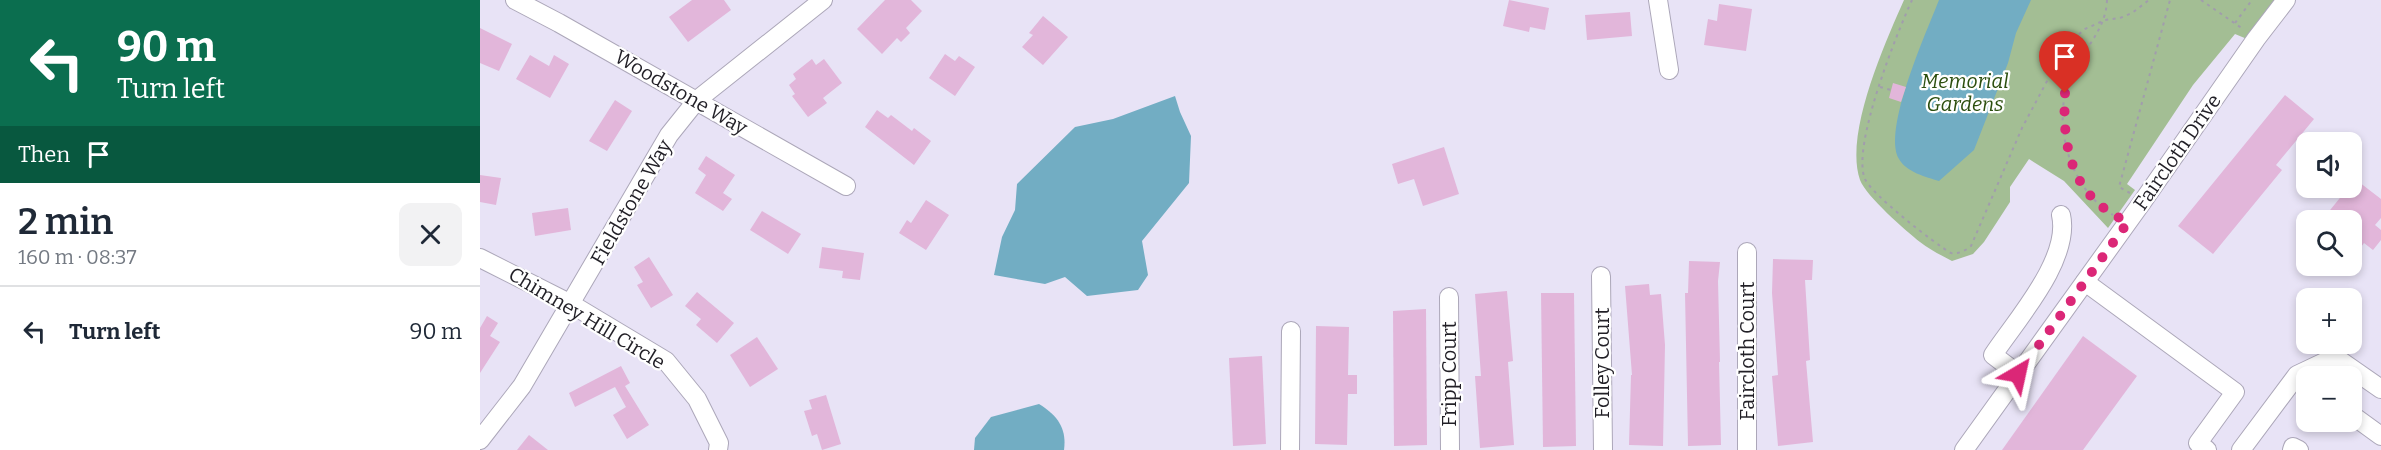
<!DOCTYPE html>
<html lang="en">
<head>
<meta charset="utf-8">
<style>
	body { margin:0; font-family:Bitter,serif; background:#f2f2f3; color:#1f2937; height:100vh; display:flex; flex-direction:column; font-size:22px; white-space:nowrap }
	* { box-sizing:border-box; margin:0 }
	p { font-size:20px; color:#747a83 }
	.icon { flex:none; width:33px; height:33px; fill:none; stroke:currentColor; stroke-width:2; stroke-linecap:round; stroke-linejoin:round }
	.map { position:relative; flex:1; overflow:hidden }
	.drawer { display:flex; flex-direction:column; background:#fff; width:480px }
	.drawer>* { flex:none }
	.banner { background:#0b6e4f; color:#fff; overflow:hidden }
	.tools { position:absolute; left:1816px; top:132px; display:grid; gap:12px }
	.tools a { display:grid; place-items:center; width:66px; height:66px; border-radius:12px; background:#fff; box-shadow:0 3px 9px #0003; font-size:30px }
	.pin { position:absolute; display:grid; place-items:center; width:51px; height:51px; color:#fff; margin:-62px -26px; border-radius:50% 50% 50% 0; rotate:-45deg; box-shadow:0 0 6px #0007 }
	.pin .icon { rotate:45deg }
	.me { position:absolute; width:66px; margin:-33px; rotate:36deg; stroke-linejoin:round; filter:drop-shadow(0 0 4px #0008) }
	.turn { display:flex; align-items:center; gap:21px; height:126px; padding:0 18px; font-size:27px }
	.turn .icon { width:78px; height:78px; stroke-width:2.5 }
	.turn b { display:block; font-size:42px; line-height:51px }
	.then { display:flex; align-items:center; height:57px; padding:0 18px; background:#0003; gap:12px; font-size:22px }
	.round { display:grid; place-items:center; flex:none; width:63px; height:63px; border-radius:12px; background:#f2f2f3 }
	.overview { display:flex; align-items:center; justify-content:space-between; height:102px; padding:0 18px }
	h1 { font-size:36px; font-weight:600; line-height:45px }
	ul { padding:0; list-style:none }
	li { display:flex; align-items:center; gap:18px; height:90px; padding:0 18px; border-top:2px solid #e0e1e3 }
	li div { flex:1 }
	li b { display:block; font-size:22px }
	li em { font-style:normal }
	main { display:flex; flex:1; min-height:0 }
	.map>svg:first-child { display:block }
	.green { fill:#a3be94 }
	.water { fill:#72adc3 }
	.building { fill:#e2b6da }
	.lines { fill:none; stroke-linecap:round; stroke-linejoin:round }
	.minor-casing { stroke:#aca7b9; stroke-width:20 }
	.path { stroke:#a19dac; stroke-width:2; stroke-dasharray:3 4.5; stroke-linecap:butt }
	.minor { stroke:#fff; stroke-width:18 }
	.route { stroke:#db2777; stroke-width:10; stroke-dasharray:0 18 }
	.labels { text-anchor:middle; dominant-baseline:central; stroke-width:4.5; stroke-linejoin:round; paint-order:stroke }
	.park-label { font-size:20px; font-style:italic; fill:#2c4f0f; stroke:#fff }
	.street-label { font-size:20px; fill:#211f26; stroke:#fff }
</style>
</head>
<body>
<main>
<section class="drawer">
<div class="banner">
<div class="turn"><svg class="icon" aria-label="left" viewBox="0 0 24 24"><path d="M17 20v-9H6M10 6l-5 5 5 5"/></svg><div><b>90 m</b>Turn left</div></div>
<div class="then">Then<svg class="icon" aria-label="arrive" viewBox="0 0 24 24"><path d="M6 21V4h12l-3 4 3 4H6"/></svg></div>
</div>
<div class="overview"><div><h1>2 min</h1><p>160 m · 08:37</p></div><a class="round"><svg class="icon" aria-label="close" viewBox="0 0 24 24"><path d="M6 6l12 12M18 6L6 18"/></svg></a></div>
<ul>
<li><svg class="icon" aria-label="left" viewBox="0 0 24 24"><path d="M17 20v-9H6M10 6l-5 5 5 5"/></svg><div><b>Turn left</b></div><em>90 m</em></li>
</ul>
</section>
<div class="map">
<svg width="1901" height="450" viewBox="0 0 1901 450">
	<rect width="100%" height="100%" fill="#e8e3f6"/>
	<!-- green -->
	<path class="green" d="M1424 0H1799L1767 39 1755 34 1713 85 1647 184 1655 190 1628 228 1584 181 1549 159 1530 187V202L1504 242 1493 254 1472 261C1461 255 1450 250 1440 242 1426 231 1386 196 1380 180 1364 134 1405 43 1424 0Z"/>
	<!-- water -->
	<g class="water">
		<path d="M1459 0H1551L1536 33 1528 63 1494 150 1459 181C1446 177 1426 172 1419 159 1402 130 1447 31 1459 0Z"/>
		<polygon points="695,96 700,112 711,136 709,183 662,241 668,275 658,290 607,296 585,277 565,284 514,275 522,237 535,210 537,184 595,127 633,119"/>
		<path d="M559 404C577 415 587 428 584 450H494L495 438 511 417Z"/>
	</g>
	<!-- building -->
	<g class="building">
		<polygon points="212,0 244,0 251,10 208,42 189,17"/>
		<polygon points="405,0 431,0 442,11 426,28 430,33 421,42 417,38 402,54 377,29"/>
		<polygon points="1029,0 1069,8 1065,30 1050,27 1049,32 1023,26"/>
		<polygon points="1239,4 1272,9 1266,51 1224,45 1228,19 1237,21"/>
		<polygon points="1150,12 1152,36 1107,40 1105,15"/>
		<polygon points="563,16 588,37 563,65 542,47 553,35 549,33"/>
		<polygon points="0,28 32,44 19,71 0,63"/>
		<polygon points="465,54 475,61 479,56 495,67 475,96 449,78"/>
		<polygon points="50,55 69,66 74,55 89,64 70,98 36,79"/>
		<polygon points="332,59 336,65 344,59 362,83 343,98 347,103 328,117 312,96 315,94 309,85 316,79 313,74"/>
		<polygon points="1413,83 1426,87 1421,102 1409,98"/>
		<polygon points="1805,95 1834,119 1796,165 1802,170 1733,254 1698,226"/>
		<polygon points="135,100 152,111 127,151 109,141"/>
		<polygon points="397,110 408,118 411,115 432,131 434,128 451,141 434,165 385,127"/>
		<polygon points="964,147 979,194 943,206 934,179 918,184 912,164"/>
		<polygon points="226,156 255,175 243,193 252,199 243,211 215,193 226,175 218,169"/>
		<polygon points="0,175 21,178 16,205 0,202"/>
		<polygon points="1875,179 1901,199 1901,218 1895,225 1901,230 1901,240 1893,250 1884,243 1872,259 1872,220 1842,220 1868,188 1872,188"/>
		<polygon points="446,200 469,215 446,250 419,233 427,220 431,223"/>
		<polygon points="88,208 91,230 55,236 52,213"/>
		<polygon points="282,211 321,234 308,254 270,230"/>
		<polygon points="342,247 384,253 380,280 362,278 363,271 339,268"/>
		<polygon points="169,257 193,295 171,308 157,285 163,282 154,267"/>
		<polygon points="1293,259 1333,260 1332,280 1325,280 1330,360 1326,361 1333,442 1298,446 1292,376 1298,375 1292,293"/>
		<polygon points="1209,261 1240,262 1238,281 1240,362 1239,362 1241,445 1208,446 1205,293 1208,293"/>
		<polygon points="1169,284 1170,295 1181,294 1185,345 1183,446 1149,445 1151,375 1152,375 1145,286"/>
		<polygon points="1027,291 1033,361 1028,362 1034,445 1000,448 995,376 1001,376 995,294"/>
		<polygon points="217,292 254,323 237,343 216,325 221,319 205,306"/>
		<polygon points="1061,293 1094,293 1096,446 1063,447"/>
		<polygon points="946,309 947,445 914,446 913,311"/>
		<polygon points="7,316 18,323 10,336 20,342 0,373 0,328"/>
		<polygon points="836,326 869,327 868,375 877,375 877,394 868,394 867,445 835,444"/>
		<polygon points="1603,336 1657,376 1603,450 1522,450"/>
		<polygon points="277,337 298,369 270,387 250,355"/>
		<polygon points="782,356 786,444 753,446 749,358"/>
		<polygon points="141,366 150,383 145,386 169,425 147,439 133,415 146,407 135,387 95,407 89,393"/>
		<polygon points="346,395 361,444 342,450 337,434 332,436 324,411 332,409 329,400"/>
		<polygon points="49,435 68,450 37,450"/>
	</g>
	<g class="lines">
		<!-- minor casing -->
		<g class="minor-casing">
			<g id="minor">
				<polyline points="35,0 79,23 366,186"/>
				<polyline points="1178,0 1189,70"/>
				<polyline points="1267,252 1267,450"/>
				<polyline points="0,258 91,304 186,361 217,399 239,443 238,450"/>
				<polyline points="1121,276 1123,450"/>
				<polyline points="1605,282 1755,392 1718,443 1727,450"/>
				<polyline points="969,297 970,450"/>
				<path d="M1538 374 1513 355C1537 319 1591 259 1581 215"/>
				<polyline points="1872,415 1901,436"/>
				<polyline points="0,440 42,386 189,135 217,100 343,0"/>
				<polyline points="810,450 811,331"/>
				<polyline points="1484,450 1663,201 1776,39 1806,0"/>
				<polyline points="1761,450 1817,375 1855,357 1901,389"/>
				<polyline points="1812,450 1813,447 1819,450"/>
			</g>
		</g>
		<!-- path -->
		<g class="path">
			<path d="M1432 0C1417 33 1371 147 1385 179 1391 194 1455 244 1471 253 1479 254 1485 251 1491 246L1542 128 1582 53 1592 40 1605 29 1625 20 1640 18 1652 13 1669 0"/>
			<path d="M1627 0C1626 31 1602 50 1590 78 1571 124 1590 189 1633 215"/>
			<polyline points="1721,0 1763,29"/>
			<polyline points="1755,23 1772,0"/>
			<polyline points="1400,87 1411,90"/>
			<polyline points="1650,193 1639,187 1690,0"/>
		</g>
		<!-- minor -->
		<use href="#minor" class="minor"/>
	</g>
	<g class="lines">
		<!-- route -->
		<path class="route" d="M1538 374 1648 222C1592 198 1582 149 1585 93"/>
	</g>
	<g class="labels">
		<!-- park labels -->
		<g class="park-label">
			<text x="1485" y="81">Memorial<tspan x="1485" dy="23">Gardens</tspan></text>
		</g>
		<!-- street labels -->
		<g class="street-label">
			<text transform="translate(201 92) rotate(30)">Woodstone Way</text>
			<text transform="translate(1697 152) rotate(-55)">Faircloth Drive</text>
			<text transform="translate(151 202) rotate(-60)">Fieldstone Way</text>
			<text transform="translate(107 318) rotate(31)">Chimney Hill Circle</text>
			<text transform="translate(1267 351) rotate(-90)">Faircloth Court</text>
			<text transform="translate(1122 363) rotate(-90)">Folley Court</text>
			<text transform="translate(969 374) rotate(-90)">Fripp Court</text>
		</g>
	</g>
</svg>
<div class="tools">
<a><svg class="icon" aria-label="sound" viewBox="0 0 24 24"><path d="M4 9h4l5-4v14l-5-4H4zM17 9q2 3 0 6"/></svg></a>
<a><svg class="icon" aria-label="search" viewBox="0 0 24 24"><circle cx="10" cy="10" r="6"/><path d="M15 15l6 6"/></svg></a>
<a>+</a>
<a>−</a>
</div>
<div class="pin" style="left:1585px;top:93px;background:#d93025"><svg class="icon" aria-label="arrive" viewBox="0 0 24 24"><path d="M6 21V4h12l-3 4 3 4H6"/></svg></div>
<svg class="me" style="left:1538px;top:374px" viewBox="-20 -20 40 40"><path d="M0-17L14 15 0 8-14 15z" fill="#db2777" stroke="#fff" stroke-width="4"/></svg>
</div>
</main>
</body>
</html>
